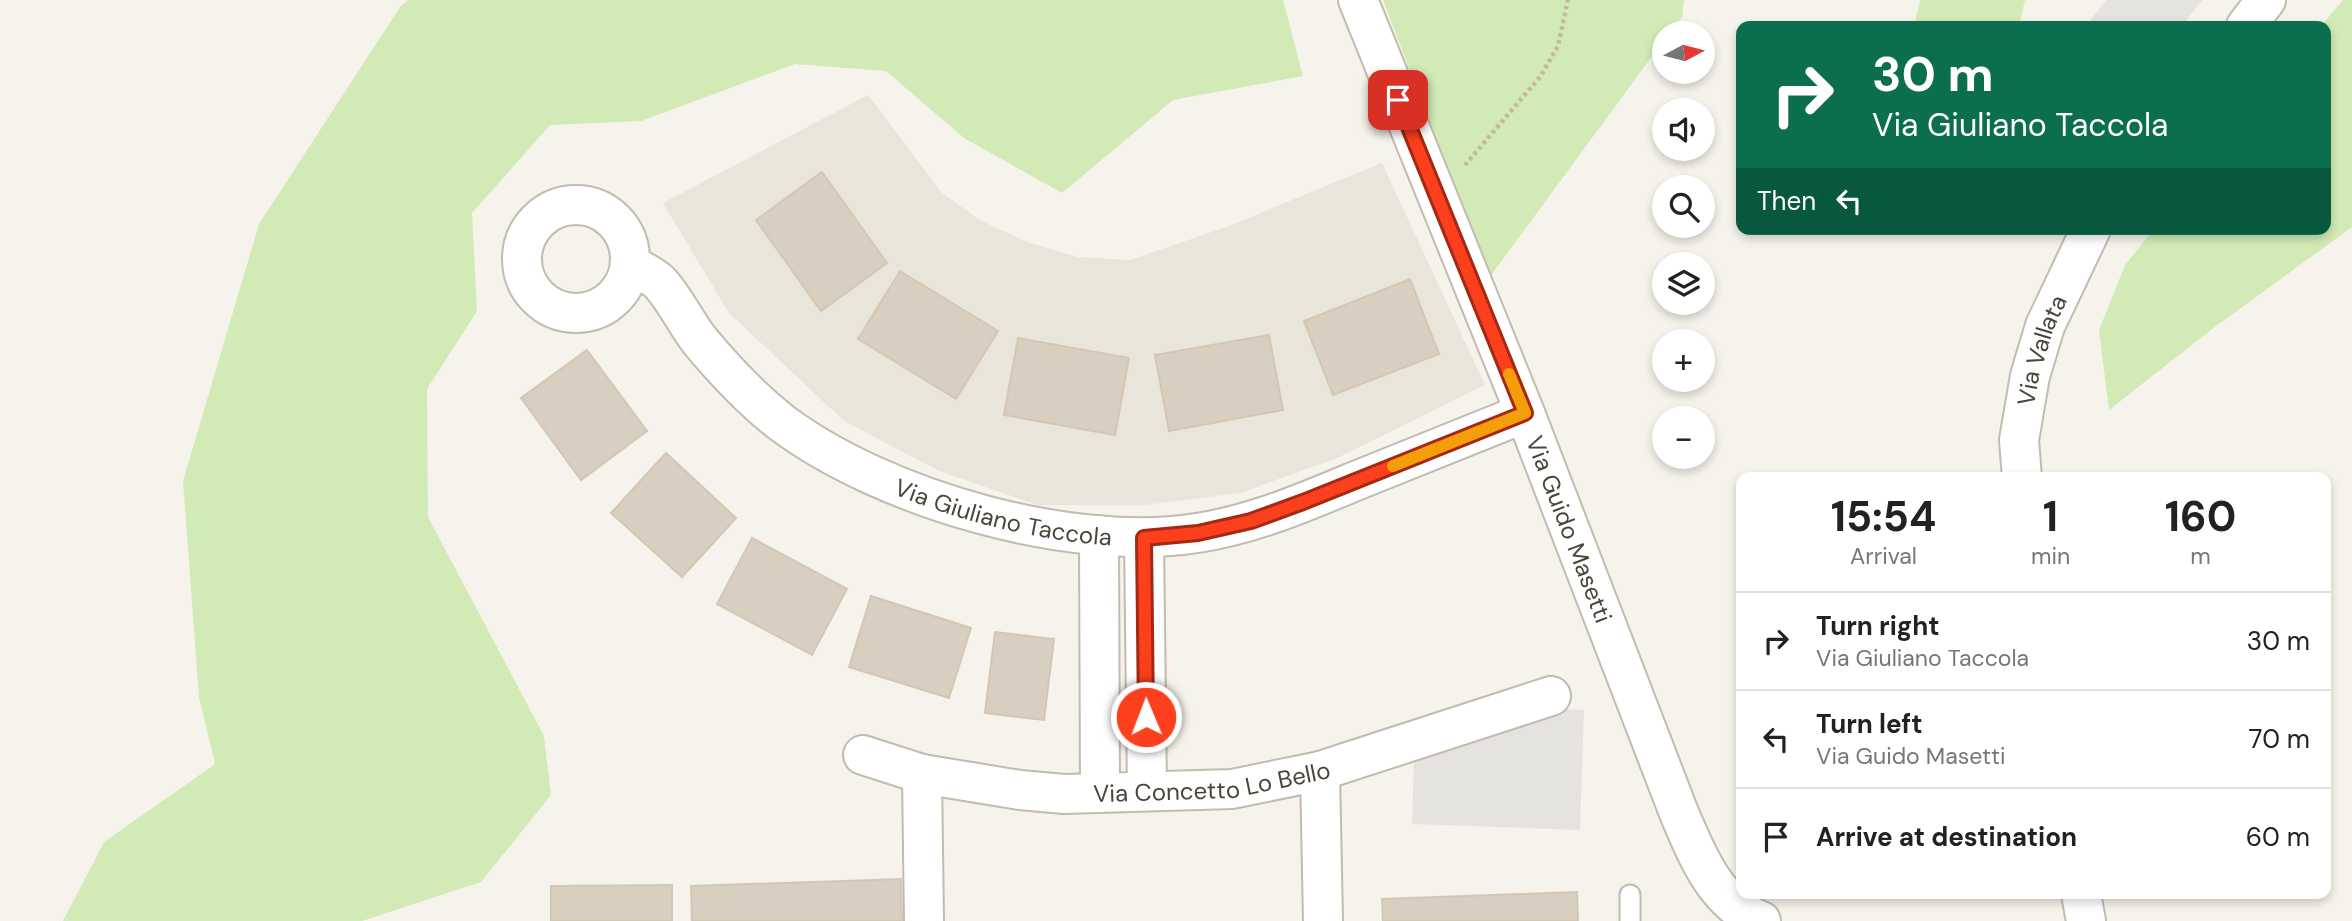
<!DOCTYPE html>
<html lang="en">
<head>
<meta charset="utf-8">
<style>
	body { margin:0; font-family:"DM Sans",sans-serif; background:#f2f2f2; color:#222; height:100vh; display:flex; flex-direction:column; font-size:26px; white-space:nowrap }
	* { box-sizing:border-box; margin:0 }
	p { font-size:23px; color:#767676 }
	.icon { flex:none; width:38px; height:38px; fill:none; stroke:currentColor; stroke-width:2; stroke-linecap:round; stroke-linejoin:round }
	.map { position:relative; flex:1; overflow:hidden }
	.drawer { position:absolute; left:1736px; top:472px; width:595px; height:427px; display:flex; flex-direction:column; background:#fff; border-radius:14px; box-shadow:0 4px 10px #0003 }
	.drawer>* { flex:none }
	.top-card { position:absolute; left:1736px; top:21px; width:595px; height:214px; border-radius:14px; box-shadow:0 4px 10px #0003; background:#0b6e4f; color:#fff; overflow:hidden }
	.needle { width:46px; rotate:83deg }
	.fabs { position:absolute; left:1652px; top:21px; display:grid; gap:14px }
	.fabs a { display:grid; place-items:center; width:63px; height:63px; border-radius:50%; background:#fff; box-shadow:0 4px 10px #0003; font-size:35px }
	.pin { position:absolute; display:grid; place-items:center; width:60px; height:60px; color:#fff; margin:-30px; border-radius:14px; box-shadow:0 4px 10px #0006 }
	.me { position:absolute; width:77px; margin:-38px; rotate:359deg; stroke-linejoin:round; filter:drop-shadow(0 0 5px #0008) }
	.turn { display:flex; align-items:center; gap:24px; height:147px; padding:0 21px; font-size:32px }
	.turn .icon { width:91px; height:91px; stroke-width:2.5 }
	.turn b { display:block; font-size:49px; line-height:60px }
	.then { display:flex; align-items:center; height:66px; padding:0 21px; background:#0003; gap:14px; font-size:26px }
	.eta { display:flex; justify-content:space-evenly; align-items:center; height:119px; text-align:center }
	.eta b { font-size:42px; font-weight:700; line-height:49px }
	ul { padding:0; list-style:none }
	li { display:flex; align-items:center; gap:21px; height:98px; padding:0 21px; border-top:2px solid #e0e0e0 }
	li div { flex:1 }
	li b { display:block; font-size:26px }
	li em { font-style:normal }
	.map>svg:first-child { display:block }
	.residential { fill:#eae5da }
	.green { fill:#d2eab5 }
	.parking { fill:#e5e3e0 }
	.building { fill:#d8cfc1; stroke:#d3c7b4; stroke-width:2 }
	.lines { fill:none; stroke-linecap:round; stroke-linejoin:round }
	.lane-casing { stroke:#c2bbae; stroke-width:23 }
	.street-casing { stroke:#c2bbae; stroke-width:42 }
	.path { stroke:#c4b79f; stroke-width:4.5; stroke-dasharray:3.5 3.5; stroke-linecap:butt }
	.lane { stroke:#fff; stroke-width:19 }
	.street { stroke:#fff; stroke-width:38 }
	.route-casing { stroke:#a42913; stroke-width:18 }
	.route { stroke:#fc3f1d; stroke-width:12 }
	.slow { stroke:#f59e0b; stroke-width:12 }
	.labels { text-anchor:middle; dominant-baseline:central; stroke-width:5; stroke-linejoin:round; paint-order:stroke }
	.street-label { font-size:24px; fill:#4b4439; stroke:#fff }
</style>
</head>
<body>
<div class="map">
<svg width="2352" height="921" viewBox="0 0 2352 921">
	<rect width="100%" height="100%" fill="#f6f3ec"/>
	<!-- residential -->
	<polygon class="residential" points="868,95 942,193 980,220 1027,242 1078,257 1130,260 1229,226 1382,163 1485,385 1337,458 1240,493 1145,505 1038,505 939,471 844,421 729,313 663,203"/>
	<!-- green -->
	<g class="green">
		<polygon points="408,0 1283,0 1303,76 1173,100 1062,193 964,138 886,71 795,64 641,121 550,125 472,213 477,311 427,389 428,517 544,736 551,795 481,882 362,921 63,921 104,842 215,764 199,697 183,481 259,224 400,7"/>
		<polygon points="1383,0 1684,0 1682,17 1669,33 1664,33 1664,40 1489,278"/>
		<polygon points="1920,0 2025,0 2019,26 1914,26"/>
		<polygon points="2343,0 2352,0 2352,227 2212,329 2109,410 2099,330 2125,265 2154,229 2326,229 2326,26 2321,26"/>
	</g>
	<!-- parking -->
	<g class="parking">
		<polygon points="2106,0 2202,0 2182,26 2086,26"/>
		<polygon points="1555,709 1584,710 1580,830 1412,824 1414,758"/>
	</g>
	<!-- building -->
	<g class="building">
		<polygon points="822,172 887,263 821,311 756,220"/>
		<polygon points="900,271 998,331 956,399 858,339"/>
		<polygon points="1410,279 1439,354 1333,395 1304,321"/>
		<polygon points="1269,335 1283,410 1169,431 1155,355"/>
		<polygon points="1018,338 1129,358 1115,435 1004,415"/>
		<polygon points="587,350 647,431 581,480 521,398"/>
		<polygon points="666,453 736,518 682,577 611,513"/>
		<polygon points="752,538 847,589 812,655 717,604"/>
		<polygon points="871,596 971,628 949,698 849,667"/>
		<polygon points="995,632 1054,639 1044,720 985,713"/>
		<polygon points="901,879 902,921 692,921 691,886"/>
		<polygon points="672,885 672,921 551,921 551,886"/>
		<polygon points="1577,892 1578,921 1383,921 1382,899"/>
	</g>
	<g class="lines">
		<!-- lane casing -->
		<g class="lane-casing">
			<polyline id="lane" points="1630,895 1630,921"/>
		</g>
		<!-- street casing -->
		<g class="street-casing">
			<g id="street">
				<path id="s1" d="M1358 0 1525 413 1679 813C1697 855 1715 903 1761 921"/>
				<polyline points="2246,26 2266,0"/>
				<circle cx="576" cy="259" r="54"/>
				<path id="s2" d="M630 264C640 270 654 276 661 284 676 301 686 323 700 341 725 371 751 399 782 423 884 499 1071 553 1197 533 1251 525 1303 503 1353 482 1410 459 1467 436 1525 413"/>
				<path id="s3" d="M2022 478 2019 440 2030 376 2045 326 2091 229"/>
				<polyline points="1099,535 1100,792"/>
				<polyline points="1144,538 1147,791"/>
				<path id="s4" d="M863 755 922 774 1020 790 1064 794 1232 789 1320 771 1551 696"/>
				<polyline points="1320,771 1323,921"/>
				<polyline points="922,774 924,921"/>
				<polyline points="2081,894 2086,921"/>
			</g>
		</g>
		<!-- path -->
		<polyline class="path" points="1465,165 1540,77 1558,46 1568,0"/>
		<!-- lane -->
		<use href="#lane" class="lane"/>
		<!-- street -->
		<use href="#street" class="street"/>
	</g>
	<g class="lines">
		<!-- route casing -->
		<g class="route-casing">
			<polyline id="route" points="1146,717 1144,538 1198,533 1251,521 1303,502 1525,413 1398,100"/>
		</g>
		<!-- route -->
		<use href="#route" class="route"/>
		<!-- slow -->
		<polyline class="slow" points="1393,466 1525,413 1509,374"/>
	</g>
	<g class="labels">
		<!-- street labels -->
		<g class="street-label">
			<text stroke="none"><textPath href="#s3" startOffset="131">Via Vallata</textPath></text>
			<text stroke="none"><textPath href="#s2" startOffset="464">Via Giuliano Taccola</textPath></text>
			<text stroke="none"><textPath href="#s1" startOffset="570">Via Guido Masetti</textPath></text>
			<text stroke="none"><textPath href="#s4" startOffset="354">Via Concetto Lo Bello</textPath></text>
		</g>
	</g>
</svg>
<div class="fabs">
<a><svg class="needle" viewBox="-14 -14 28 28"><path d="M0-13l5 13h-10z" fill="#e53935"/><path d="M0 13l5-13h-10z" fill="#767676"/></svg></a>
<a><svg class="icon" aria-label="sound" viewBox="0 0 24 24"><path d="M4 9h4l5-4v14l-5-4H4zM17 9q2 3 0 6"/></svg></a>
<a><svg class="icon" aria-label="search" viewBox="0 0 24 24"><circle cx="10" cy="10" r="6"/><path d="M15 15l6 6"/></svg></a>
<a><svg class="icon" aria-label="layers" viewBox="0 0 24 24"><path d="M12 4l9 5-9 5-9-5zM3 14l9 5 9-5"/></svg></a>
<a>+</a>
<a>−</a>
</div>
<div class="pin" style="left:1398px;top:100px;background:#d93025"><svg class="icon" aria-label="arrive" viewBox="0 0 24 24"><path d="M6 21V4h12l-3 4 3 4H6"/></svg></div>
<svg class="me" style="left:1146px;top:717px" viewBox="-20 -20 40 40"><circle r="17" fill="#fc3f1d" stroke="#fff" stroke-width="3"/><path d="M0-11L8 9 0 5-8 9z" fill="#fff"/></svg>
<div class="top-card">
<div class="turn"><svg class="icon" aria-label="right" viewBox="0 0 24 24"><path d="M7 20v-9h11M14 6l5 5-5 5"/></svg><div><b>30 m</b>Via Giuliano Taccola</div></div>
<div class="then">Then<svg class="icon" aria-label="left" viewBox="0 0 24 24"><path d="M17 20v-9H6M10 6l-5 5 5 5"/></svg></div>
</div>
<section class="drawer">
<div class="eta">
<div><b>15:54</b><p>Arrival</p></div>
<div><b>1</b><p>min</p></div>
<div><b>160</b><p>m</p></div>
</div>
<ul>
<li><svg class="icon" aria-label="right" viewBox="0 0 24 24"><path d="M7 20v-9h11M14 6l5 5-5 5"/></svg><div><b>Turn right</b><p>Via Giuliano Taccola</p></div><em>30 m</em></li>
<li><svg class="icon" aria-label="left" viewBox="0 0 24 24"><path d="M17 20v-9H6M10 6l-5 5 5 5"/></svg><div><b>Turn left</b><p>Via Guido Masetti</p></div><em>70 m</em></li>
<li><svg class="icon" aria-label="arrive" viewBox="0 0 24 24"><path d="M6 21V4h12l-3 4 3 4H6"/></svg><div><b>Arrive at destination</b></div><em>60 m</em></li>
</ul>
</section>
</div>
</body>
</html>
